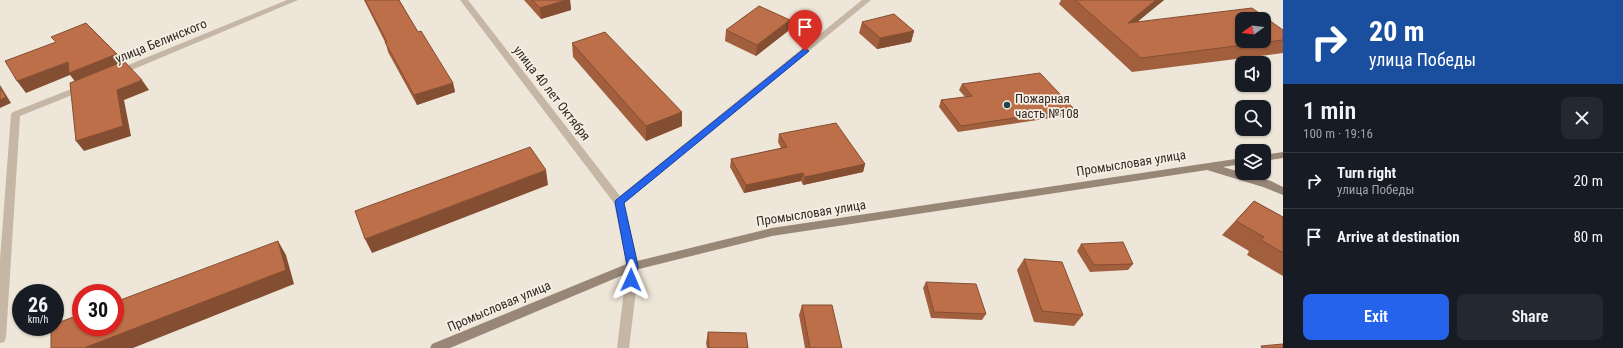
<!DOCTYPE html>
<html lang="en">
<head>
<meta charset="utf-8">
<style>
	body { margin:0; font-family:"Roboto Condensed",sans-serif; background:#242831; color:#f1f3f6; height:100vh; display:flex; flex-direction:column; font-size:15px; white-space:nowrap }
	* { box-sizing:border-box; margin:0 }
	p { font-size:13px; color:#9ea1a6 }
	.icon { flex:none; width:22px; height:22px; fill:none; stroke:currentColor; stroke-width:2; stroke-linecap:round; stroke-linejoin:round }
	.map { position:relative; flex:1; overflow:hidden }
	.drawer { display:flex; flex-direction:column; background:#171b24; width:340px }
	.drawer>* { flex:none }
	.banner { background:#1a4fa0; color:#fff; overflow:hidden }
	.needle { width:26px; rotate:256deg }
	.fabs { position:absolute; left:1235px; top:12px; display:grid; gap:8px }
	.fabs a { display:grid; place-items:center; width:36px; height:36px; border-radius:8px; background:#171b24; box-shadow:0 1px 3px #0004; font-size:20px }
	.speed { position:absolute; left:12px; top:284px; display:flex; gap:8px; font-size:20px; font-weight:700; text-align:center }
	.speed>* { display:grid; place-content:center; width:52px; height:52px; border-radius:50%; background:#171b24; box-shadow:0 1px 3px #0004; line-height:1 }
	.speed small { font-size:10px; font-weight:400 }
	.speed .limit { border:6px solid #d22; background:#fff; color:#111 }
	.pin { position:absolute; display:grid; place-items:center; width:34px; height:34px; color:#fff; margin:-41px -17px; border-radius:50% 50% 50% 0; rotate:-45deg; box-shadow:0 0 4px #0007 }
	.pin .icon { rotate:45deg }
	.me { position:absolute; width:44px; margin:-22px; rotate:1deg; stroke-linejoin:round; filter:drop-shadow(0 0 3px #0008) }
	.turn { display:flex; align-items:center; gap:14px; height:84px; padding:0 20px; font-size:18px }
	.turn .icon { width:52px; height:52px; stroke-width:2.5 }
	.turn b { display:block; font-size:28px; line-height:34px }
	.round { display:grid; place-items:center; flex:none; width:42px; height:42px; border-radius:8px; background:#242831 }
	.headline { display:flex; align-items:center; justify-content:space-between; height:68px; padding:0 20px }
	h1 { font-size:24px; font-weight:600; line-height:30px }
	.primary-button { display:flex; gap:8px; margin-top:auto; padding:8px 20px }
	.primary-button a { flex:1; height:46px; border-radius:8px; background:#2563eb; color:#fff; font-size:16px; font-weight:600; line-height:46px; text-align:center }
	.primary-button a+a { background:#242831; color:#f1f3f6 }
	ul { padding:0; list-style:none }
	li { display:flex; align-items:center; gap:12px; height:56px; padding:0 20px; border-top:1px solid #363941 }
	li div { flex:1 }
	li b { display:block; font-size:15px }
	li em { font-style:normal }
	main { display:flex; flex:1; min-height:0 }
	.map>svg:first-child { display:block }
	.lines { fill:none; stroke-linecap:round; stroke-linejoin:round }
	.street { fill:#c5b6a5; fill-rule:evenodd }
	.secondary { fill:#988677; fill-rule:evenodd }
	.wall { fill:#a25f3e }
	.shaded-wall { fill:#844e32 }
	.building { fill:#bc6f48; stroke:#844e32; fill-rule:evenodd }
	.route { fill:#2563eb; stroke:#184099 }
	.poi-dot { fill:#1f474f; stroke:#f7efe3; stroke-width:1.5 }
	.labels { text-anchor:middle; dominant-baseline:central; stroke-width:3.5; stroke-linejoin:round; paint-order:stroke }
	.street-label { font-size:13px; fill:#312a26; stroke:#f7efe3 }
	.poi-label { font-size:13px; fill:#312a26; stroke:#f7efe3; text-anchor:start }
</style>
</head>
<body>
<main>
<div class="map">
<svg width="1283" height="348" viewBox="0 0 1283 348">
	<rect width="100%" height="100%" fill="#eee6d8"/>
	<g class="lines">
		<!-- street -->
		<g class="street">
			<polygon points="287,0 298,0 122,74 119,75 115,72 116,70"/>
			<polygon points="460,0 468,0 620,196 862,0 871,0 624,203 639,266 629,348 617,348 627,266 614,203"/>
			<polygon points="84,84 87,85 88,87 87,89 20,116 6,338 4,342 0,343 0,260 11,114 13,112"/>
		</g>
		<!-- secondary -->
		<g class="secondary">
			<polygon points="1283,152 1283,158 1264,161 1264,155"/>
			<polygon points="1242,158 1242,164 1223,167 1271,181 1283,187 1283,195 1263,187 1207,170 772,236 635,270 450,348 430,348 432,344 629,263 772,228"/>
		</g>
	</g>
	<!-- wall -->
	<g class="wall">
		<polygon points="364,0 399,0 418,32 453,83 455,92 417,105 388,52 386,44"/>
		<polygon points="524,0 570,0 571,10 541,19"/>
		<polygon points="1061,0 1164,0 1138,21 1283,30 1283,53 1132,72 1059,4"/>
		<polygon points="790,20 788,31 756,56 725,41 726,30"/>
		<polygon points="862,22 914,31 911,42 877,49 859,33"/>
		<polygon points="572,43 682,112 682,126 646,141 573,57"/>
		<polygon points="962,84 1074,109 1071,115 958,132 939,107 941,100 965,97 959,90"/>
		<polygon points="779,134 865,164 863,172 803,185 801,181 744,193 730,167 731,159 781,148 778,142"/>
		<polygon points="1254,201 1283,217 1283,276 1247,255 1249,251 1222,235"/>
		<polygon points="1081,244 1133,264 1128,270 1090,272 1077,251"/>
		<polygon points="1024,259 1083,315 1074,326 1034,322 1017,270"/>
		<polygon points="926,282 986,314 982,320 931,318 923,288"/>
		<polygon points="802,305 842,348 805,348 799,315"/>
		<polygon points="708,332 748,348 707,348 706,343"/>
	</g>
	<!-- shaded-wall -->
	<g class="shaded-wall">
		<polygon points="566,0 570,0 571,10 541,19 540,8"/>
		<polygon points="1156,0 1164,0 1120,36 1128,23"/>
		<polygon points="790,20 788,31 756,56 757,45"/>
		<polygon points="914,31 911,42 877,49 880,38"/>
		<polygon points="117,54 124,65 77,84 70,75 26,93 17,81 68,62"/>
		<polygon points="142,80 149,90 124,100 131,136 84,151 76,141 117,90"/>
		<polygon points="453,83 455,92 417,105 414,95"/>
		<polygon points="0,85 11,103 0,108"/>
		<polygon points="682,112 682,126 646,141 646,126"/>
		<polygon points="865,164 863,172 803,185 805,177"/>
		<polygon points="546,170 548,185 372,253 365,239"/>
		<polygon points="803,173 801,181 744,193 746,185"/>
		<polygon points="278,241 286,255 294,284 133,348 84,348"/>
	</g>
	<!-- building -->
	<g class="building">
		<polygon points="365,0 399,0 418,32 421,31 453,83 414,95 385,42 387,42"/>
		<polygon points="532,0 566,0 540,8"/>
		<path d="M1075 0H1156L1128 23 1252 8 1283 30V40L1141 58ZM1242 19H1264V41H1242Z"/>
		<polygon points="759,6 790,20 757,45 726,30"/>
		<polygon points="894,14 914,31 880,38 862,22"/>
		<polygon points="86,23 117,54 69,73 68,62 17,81 5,61 56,42 51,37"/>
		<polygon points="605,32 682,112 646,126 572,43"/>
		<polygon points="124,61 142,80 117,90 123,126 76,141 70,83"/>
		<polygon points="1040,73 1074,109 961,126 941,100 972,96 962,84"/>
		<polygon points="0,87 6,97 0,100"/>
		<polygon points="836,123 865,164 805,177 803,173 746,185 731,159 787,147 779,134"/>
		<polygon points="530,147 546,170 365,239 355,211"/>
		<polygon points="1254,201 1283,217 1283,253 1261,240 1264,237 1236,221"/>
		<polygon points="278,241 286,270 84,348 51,348 51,327 55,327 55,324 81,314 81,327 115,327 115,302"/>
		<polygon points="1123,242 1133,264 1094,265 1081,244"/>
		<polygon points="1024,259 1062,262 1083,315 1042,311"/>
		<polygon points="926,282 976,284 986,314 934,312"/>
		<polygon points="802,305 832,305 842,348 810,348"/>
		<polygon points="708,332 746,333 748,348 709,348"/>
		<polygon points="1283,344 1283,348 1262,348 1261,346"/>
	</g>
	<!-- route -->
	<polygon class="route" points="805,48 809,51 808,52 624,203 638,266 635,283 631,284 627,283 626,280 627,266 615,202 616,200"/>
	<!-- markers -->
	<circle class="poi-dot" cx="1007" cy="105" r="4"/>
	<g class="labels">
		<!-- street labels -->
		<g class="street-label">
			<text transform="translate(161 41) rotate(-22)">улица Белинского</text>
			<text transform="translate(552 93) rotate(52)">улица 40 лет Октября</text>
			<text transform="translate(1131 163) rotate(-9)">Промысловая улица</text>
			<text transform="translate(811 213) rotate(-9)">Промысловая улица</text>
			<text transform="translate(499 306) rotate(-23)">Промысловая улица</text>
		</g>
		<!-- poi labels -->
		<g class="poi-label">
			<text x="1015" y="98">Пожарная<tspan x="1015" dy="15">часть №108</tspan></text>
		</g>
	</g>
</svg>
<div class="fabs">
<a><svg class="needle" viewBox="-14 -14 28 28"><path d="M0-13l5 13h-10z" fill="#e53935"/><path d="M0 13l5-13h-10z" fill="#9ea1a6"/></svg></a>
<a><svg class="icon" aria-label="sound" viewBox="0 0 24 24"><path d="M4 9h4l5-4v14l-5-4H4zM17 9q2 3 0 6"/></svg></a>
<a><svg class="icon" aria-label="search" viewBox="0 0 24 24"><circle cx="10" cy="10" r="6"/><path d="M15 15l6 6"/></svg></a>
<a><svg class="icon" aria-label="layers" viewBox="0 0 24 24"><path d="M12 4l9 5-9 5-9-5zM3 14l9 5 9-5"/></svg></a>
</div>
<div class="speed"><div>26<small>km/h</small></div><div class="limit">30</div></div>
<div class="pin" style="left:805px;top:51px;background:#d93025"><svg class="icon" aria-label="arrive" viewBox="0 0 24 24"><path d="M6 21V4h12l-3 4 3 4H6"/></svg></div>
<svg class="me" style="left:631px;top:280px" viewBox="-20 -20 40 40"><path d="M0-17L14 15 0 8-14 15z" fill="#2563eb" stroke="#fff" stroke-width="4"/></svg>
</div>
<section class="drawer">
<div class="banner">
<div class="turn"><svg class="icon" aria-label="right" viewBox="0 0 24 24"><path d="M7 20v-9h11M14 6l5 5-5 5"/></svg><div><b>20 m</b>улица Победы</div></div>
</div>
<div class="headline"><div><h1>1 min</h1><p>100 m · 19:16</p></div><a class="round"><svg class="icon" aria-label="close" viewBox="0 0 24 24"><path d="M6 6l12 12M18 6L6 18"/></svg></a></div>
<ul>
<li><svg class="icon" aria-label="right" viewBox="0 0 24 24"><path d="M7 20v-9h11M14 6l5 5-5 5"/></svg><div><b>Turn right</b><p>улица Победы</p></div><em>20 m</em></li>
<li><svg class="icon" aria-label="arrive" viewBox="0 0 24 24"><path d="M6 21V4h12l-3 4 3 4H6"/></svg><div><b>Arrive at destination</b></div><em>80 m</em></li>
</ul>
<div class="primary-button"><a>Exit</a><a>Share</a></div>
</section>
</main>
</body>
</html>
